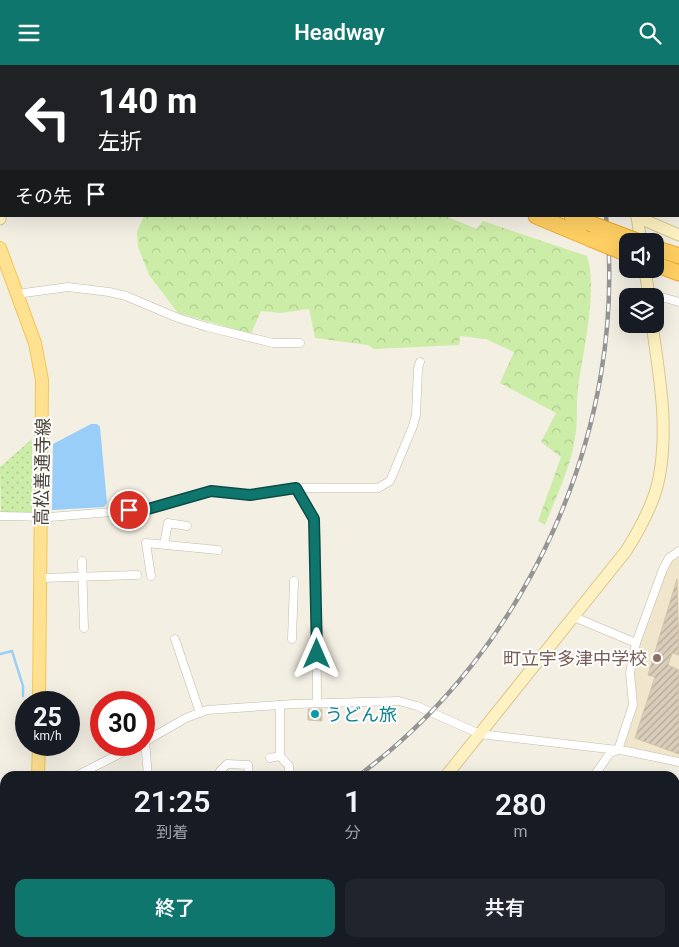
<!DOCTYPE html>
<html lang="ja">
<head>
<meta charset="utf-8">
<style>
	body { margin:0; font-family:Roboto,"Noto Sans JP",sans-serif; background:#20242c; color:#f1f3f6; height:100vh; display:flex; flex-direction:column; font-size:19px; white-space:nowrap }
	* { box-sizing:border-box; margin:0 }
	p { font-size:16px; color:#9ea1a6 }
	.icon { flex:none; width:28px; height:28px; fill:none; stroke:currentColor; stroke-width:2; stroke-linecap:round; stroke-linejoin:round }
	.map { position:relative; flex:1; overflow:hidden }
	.drawer { position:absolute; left:0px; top:706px; width:680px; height:176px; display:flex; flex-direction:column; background:#171b24; border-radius:15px 15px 0 0; box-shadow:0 5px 20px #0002 }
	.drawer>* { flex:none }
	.top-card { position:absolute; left:0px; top:0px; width:680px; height:152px; box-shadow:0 5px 20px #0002; background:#202124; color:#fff; overflow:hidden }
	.tools { position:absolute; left:619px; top:168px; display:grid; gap:10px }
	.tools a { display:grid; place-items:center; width:45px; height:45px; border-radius:10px; background:#171b24; box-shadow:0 5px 20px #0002; font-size:25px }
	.speed { position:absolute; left:15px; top:626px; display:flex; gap:10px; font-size:25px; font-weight:700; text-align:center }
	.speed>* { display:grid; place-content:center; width:65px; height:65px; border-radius:50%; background:#171b24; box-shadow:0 5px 20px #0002; line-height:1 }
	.speed small { font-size:12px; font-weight:400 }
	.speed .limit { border:8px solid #d22; background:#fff; color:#111 }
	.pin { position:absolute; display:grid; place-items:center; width:42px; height:42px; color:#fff; margin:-21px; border:2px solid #fff; border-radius:50%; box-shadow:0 1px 5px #0007 }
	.me { position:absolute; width:55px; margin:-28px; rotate:0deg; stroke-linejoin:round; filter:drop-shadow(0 0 4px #0008) }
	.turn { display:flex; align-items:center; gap:18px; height:105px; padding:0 15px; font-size:22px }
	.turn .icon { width:65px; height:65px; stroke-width:2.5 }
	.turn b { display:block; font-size:35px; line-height:42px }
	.then { display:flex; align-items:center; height:48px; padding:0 15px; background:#0003; gap:10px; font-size:19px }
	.eta { display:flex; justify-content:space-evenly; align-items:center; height:85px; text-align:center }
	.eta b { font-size:30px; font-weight:600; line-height:35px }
	.primary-button { display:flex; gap:10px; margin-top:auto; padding:10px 15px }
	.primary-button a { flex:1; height:58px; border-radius:10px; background:#0f766e; color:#fff; font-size:20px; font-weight:600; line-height:58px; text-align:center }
	.primary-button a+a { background:#20242c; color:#f1f3f6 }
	header { display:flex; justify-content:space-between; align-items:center; height:65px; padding:0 15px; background:#0f766e; color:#fff; font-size:22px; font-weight:600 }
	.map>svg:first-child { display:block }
	.education { fill:#efe6cc }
	.grass { fill:url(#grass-dots) }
	.forest { fill:url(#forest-crowns) }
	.water { fill:#98cef8 }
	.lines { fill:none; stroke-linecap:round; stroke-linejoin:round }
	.stream { stroke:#98cef8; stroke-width:2.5 }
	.building { fill:url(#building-hatch); stroke:#d2c4aa }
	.street-casing { stroke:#c3baa8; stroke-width:9 }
	.secondary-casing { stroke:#d9c78e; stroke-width:13 }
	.primary-casing { stroke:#f0c655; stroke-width:14 }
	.highway-casing { stroke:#eea823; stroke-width:17 }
	.street { stroke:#fff; stroke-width:8 }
	.secondary { stroke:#fff2c2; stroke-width:11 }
	.primary { stroke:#ffe291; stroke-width:12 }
	.highway { stroke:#ffcf63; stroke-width:15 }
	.rail-casing { stroke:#959595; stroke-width:4.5 }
	.rail { stroke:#fff; stroke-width:2.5; stroke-dasharray:8; stroke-linecap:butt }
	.highway-bridge-casing { stroke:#eea823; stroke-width:17; stroke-linecap:butt }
	.highway-bridge { stroke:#ffcf63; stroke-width:15 }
	.route-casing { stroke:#0a4d48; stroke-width:12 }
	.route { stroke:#0f766e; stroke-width:9 }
	.education-dot { fill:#8d6e63; stroke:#fff; stroke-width:2 }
	.culture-dot { fill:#0f9aa8; stroke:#fff; stroke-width:2 }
	.labels { text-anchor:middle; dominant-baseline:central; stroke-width:4; stroke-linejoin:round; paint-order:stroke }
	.street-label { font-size:18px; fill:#463f33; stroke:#fff }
	.education-label { font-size:18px; fill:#785e54; stroke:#fff; text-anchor:end }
	.culture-label { font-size:18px; fill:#0d838f; stroke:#fff; text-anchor:start }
</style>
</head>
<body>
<header><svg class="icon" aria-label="menu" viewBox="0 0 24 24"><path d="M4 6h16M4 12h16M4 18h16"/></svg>Headway<svg class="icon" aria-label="search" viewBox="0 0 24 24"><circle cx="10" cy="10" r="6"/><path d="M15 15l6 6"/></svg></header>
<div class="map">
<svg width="679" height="882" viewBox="0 0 679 882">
	<defs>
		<pattern id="grass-dots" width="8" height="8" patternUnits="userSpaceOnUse" patternTransform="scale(1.25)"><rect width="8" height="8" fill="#cceda7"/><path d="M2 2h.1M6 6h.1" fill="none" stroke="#b1cc90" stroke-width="1.8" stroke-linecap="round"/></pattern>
		<pattern id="forest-crowns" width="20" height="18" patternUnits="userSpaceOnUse" patternTransform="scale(1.25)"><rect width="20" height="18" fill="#cceda7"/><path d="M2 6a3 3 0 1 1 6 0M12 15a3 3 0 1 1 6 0" fill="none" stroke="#b1cc90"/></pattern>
		<pattern id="building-hatch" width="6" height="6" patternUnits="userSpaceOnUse" patternTransform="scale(1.25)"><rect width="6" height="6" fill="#dacebb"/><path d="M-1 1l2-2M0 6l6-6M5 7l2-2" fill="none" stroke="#b3a999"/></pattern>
	</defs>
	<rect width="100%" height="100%" fill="#f4efe3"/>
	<!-- education -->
	<polygon class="education" points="679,489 679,694 624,682 636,641 634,610 636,587 666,506 674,492"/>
	<!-- grass -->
	<g class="grass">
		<polygon points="0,0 74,0 1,1 1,69"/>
		<polygon points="32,374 32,447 1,448 0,402"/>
	</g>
	<!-- forest -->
	<g class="forest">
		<polygon points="164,0 327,0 328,1 169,1"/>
		<path d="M144 151H445L477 164 483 156 587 191C598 225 583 286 578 323 576 340 578 356 575 373 571 402 556 432 545 460L538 456 561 392 541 377 556 348 500 318 514 287 486 274 460 271 459 280 374 284 368 280 315 273 309 244 280 248 261 246 251 269 178 248 149 210 138 182 137 167Z"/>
	</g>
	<!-- water -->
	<polygon class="water" points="91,359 97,359 100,362 107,438 104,442 52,445 53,379"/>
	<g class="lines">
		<!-- stream -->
		<polyline class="stream" points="0,589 12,586 23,621 23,631"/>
	</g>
	<!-- building -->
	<g class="building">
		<polygon points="677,514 679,590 672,588 668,600 679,605 679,689 635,673 655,612 648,610"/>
		<polygon points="308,644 322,644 322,656 308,655"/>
	</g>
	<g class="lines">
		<!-- street casing -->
		<g class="street-casing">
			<g id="street">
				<polyline points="478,0 482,1"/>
				<polyline points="18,231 24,228 68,222 109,227 126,231 178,253 207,262 273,278 300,278"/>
				<polyline points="655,234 665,233 679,237"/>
				<polyline points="296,423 314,454 316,473 317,638"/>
				<polyline points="0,451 50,452 148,444 211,426 250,429 296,423 378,423 390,416 413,361 416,350 418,303 420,297"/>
				<polyline points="164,479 168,458 187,461"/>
				<polyline points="82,496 84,563"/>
				<polyline points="151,511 146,478 218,485"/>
				<polyline points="41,513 137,510"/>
				<polyline points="574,552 636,578"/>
				<polyline points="175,574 200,648"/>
				<polyline points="292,574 294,516"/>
				<polyline points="145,676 148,711"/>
				<polyline points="144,677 186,653 207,645 294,639 399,636 417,641 480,669 626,686 679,697"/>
				<polyline points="280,691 289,701 289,711"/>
				<polyline points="270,693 280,691 280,640"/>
				<polyline points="76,711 137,680"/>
				<polyline points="221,711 220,706 227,699 248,700 249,711"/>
				<polyline points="594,711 610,688 618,685 633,640 630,608 636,578 663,504 669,493 679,486"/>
				<polyline points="675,761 679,763"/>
				<polyline points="677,807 679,782"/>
				<polyline points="663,878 679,880"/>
				<polyline points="191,882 191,878"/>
				<polyline points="530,882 553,878"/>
			</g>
		</g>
		<!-- secondary casing -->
		<g class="secondary-casing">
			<g id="secondary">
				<polyline points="343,0 344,1"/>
				<polyline points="545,0 545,1"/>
				<polyline points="84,1 84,0"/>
				<polyline points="637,151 640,171"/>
				<polyline points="637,152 679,170"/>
				<polyline points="0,154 1,146"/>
				<polyline points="645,205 649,231"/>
				<path d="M446 711 626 486C640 464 654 439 659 413 669 362 659 309 652 259"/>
				<polyline points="0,845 5,828"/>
				<polyline points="36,882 37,878"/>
				<polyline points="310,882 314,878"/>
			</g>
		</g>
		<!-- primary casing -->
		<g class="primary-casing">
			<g id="primary">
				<polyline points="0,183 35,278 42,315 39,638"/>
				<polyline points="38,711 39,680"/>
				<polyline points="13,882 14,878"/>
			</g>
		</g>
		<!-- highway casing -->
		<g class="highway-casing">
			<g id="highway">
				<polyline points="3,0 14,1"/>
				<polyline points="128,0 135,1"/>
				<polyline points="536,151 591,174"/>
				<polyline points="572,151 589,158"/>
				<polyline points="655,183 679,191"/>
				<polyline points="655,199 679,208"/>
			</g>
		</g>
		<!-- street -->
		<use href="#street" class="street"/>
		<!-- secondary -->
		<use href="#secondary" class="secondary"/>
		<!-- primary -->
		<use href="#primary" class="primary"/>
		<!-- highway -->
		<use href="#highway" class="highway"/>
		<!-- rail casing -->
		<g class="rail-casing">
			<g id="rail">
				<polyline points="574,0 574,1"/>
				<path d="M358 711C528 586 629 362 606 151"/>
				<polyline points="96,882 103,878"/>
			</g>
		</g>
		<!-- rail -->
		<use href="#rail" class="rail"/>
		<!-- highway-bridge casing -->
		<g class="highway-bridge-casing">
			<g id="highway-bridge">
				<polyline points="589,158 637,176"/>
				<polyline points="591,174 628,189"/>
			</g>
		</g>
		<!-- highway-bridge -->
		<use href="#highway-bridge" class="highway-bridge"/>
	</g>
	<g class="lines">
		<!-- route casing -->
		<g class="route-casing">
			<polyline id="route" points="129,445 148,444 211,426 250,430 296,423 314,454 317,589"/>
		</g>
		<!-- route -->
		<use href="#route" class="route"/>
	</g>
	<!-- markers -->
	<circle class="education-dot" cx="657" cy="593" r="5"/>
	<circle class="culture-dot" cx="315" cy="649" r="5"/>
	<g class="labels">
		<!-- street labels -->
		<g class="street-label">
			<text transform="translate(42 407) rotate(-89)">高松善通寺線</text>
		</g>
		<!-- education labels -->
		<g class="education-label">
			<text x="647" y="593">町立宇多津中学校</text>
		</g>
		<!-- culture labels -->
		<g class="culture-label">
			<text x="325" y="649">うどん旅</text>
		</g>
	</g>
</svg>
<div class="tools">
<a><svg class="icon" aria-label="sound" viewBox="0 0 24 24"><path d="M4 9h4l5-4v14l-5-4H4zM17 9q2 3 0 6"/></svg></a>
<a><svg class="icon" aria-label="layers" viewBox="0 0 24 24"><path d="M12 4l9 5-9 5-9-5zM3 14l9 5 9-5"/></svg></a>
</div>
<div class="speed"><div>25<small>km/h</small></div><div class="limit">30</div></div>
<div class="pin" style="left:129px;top:445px;background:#d93025"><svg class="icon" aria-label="arrive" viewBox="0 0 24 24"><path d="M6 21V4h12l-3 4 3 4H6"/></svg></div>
<svg class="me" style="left:317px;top:589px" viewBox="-20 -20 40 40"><path d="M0-17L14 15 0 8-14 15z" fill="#0f766e" stroke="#fff" stroke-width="4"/></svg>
<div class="top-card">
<div class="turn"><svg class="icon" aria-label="left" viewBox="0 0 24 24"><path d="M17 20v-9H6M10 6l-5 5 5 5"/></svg><div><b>140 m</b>左折</div></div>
<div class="then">その先<svg class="icon" aria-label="arrive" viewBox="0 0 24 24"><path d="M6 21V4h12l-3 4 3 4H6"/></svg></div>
</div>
<section class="drawer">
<div class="eta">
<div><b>21:25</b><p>到着</p></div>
<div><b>1</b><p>分</p></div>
<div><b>280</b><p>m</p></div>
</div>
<div class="primary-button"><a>終了</a><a>共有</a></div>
</section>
</div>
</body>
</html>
